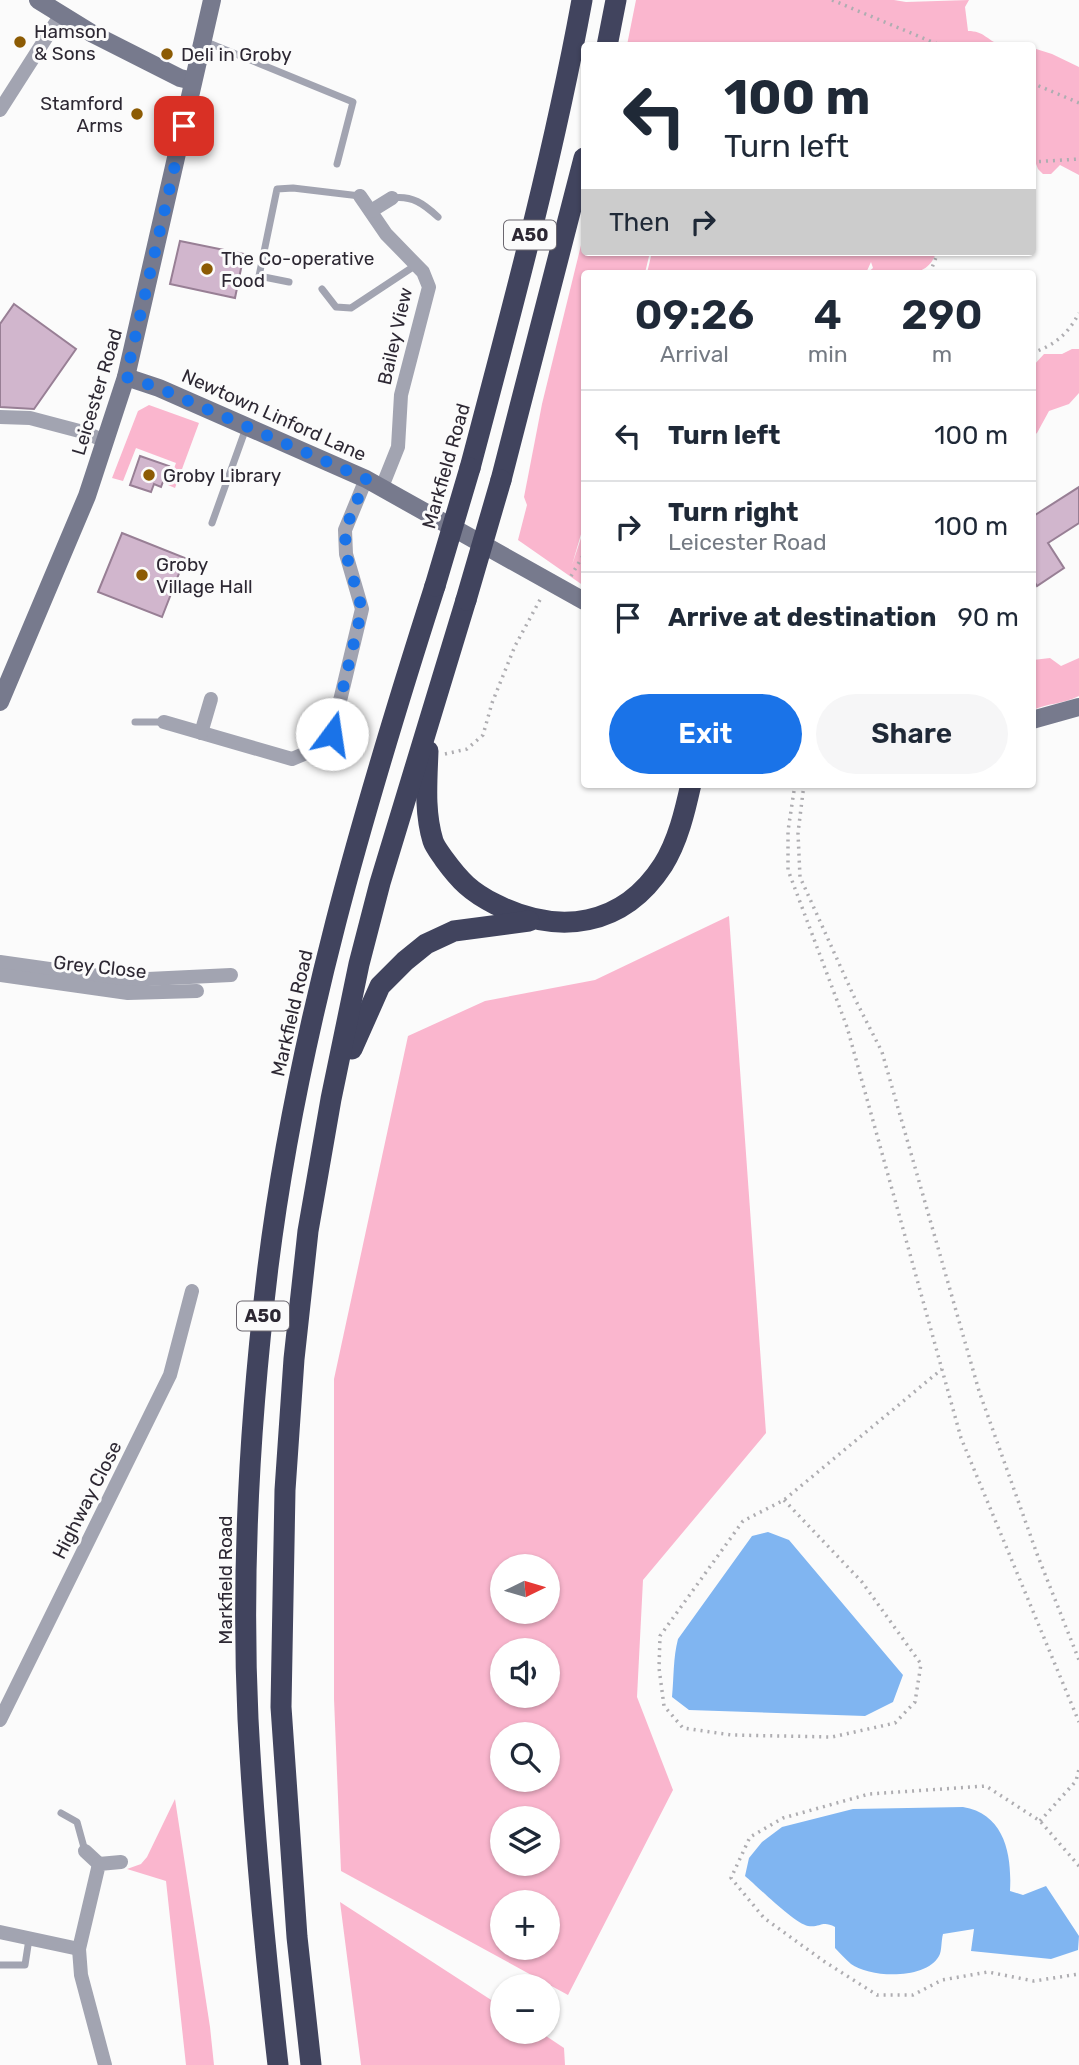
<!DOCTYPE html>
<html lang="en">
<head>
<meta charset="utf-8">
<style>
	body { margin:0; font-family:Rubik,sans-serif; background:#f6f6f7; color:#1f2937; height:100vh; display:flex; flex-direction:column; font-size:26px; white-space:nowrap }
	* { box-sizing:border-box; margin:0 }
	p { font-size:23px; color:#747a83 }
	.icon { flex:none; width:38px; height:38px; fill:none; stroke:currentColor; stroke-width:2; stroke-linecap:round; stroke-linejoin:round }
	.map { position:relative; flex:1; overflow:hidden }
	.panel { position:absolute; left:581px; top:270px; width:455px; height:518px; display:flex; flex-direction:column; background:#fff; border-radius:7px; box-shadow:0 2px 5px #0004 }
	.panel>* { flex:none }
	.hud { position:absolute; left:581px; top:42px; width:455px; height:214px; border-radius:7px; box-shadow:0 2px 5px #0004; background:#fff; color:#1f2937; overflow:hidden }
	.needle { width:46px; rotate:85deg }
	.fabs { position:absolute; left:490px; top:1554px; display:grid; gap:14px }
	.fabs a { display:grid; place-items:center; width:70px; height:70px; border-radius:50%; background:#fff; box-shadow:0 2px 5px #0004; font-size:35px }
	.pin { position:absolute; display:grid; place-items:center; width:60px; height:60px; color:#fff; margin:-30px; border-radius:14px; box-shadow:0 4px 10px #0006 }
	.me { position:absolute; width:77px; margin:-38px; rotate:14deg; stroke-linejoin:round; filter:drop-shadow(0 0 5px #0008) }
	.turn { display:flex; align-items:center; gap:24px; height:147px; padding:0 28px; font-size:32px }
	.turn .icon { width:91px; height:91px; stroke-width:2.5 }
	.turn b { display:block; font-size:49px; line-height:60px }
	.then { display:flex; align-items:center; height:66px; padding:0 28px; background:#0003; gap:14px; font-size:26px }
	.eta { display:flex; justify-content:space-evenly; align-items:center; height:119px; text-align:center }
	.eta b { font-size:42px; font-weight:600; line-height:49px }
	.action { display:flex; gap:14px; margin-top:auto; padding:14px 28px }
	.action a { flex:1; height:80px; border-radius:42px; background:#1a73e8; color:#fff; font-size:28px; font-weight:600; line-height:80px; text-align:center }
	.action a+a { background:#f6f6f7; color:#1f2937 }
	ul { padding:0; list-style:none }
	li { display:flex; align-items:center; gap:21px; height:91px; padding:0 28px; border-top:2px solid #e0e1e3 }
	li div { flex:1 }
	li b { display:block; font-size:26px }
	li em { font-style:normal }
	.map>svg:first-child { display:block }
	.green { fill:#fab6ce; fill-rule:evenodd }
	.water { fill:#80b5f1 }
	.building { fill:#d1b6cd; stroke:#987f95; stroke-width:2 }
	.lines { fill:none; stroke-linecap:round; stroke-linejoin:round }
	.path { stroke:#aeadb1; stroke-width:3.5; stroke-dasharray:2 5; stroke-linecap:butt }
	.lane { stroke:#a2a4b1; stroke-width:7 }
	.street { stroke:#a2a4b1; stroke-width:14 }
	.secondary { stroke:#777a8d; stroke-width:18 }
	.highway { stroke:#41445e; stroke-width:21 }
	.highway-bridge { stroke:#41445e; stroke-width:21 }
	.route { stroke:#1a73e8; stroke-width:12; stroke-dasharray:0 21.6 }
	.poi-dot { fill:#8c5b04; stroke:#fbfbfb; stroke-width:2.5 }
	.labels { text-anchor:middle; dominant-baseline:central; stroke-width:6; stroke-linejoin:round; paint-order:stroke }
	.shield { fill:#fbfbfb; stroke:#6b676f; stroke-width:2 }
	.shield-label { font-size:18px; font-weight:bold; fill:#2d2833 }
	.poi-label { font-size:19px; fill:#2d2833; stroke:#fbfbfb; text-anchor:start }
	.street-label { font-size:19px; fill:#2d2833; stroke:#fbfbfb }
</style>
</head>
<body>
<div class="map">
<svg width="1079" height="2065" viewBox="0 0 1079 2065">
	<rect width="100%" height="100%" fill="#fbfbfb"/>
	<!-- green -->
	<g class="green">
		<path d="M636 0H894L906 2 969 0 965 7 968 31C984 31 987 40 1000 45H627Z"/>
		<polygon points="1033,48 1052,54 1079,67 1079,175 1060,165 1051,174 1043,174 1038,169 1033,156"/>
		<polygon points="584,233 584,252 650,252 645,273 584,273 584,524 572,565 584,529 584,586 518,540 527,505 524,497 542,404"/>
		<path d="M652 252H936C928 282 892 273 867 273L873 268 871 262 866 273H647Z"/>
		<polygon points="1072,349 1079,349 1079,393 1069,404 1049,411 1037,433 1033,436 1033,366 1044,354 1062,354"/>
		<polygon points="149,405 199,423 175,488 168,485 176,463 136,448 123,481 112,478 138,411"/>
		<path d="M1050 658 1061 666 1079 658V696C1064 704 1048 703 1033 710V660Z"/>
		<path d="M729 916 766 1433 643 1580 637 1697 673 1790 568 1995 341 1871 334 1699V1379L408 1036 485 1001 595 980ZM502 1566H548V1612H502ZM502 1650H548V1696H502ZM502 1734H548V1780H502ZM502 1818H548V1864H502ZM548 1902V1948H502V1902Z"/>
		<polygon points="175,1799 210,2027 214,2065 186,2065 166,1881 127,1869 141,1864 147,1857"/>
		<polygon points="340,1902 502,2007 502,2032 540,2032 564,2048 565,2065 361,2065"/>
	</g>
	<!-- water -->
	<g class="water">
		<path d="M768 1532 789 1540 903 1675 893 1702 865 1716 689 1710 672 1697C674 1677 673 1658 678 1639L752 1536Z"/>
		<path d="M963 1807C1005 1814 1012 1855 1010 1891L1023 1895 1046 1886 1079 1936 1078 1950 1051 1959 971 1951 974 1929 943 1934C941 1941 942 1951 939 1956 926 1980 870 1978 851 1964 845 1959 840 1953 835 1948V1927C822 1920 820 1928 808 1926 795 1924 757 1886 745 1876L749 1858 762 1842 782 1827 853 1809Z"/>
	</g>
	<!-- building -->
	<g class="building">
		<polygon points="180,241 244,254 235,298 170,284"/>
		<polygon points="14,304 76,349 34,409 0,407 0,324"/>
		<polygon points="140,456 169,466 161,487 154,484 151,492 130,485"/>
		<polygon points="1079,487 1079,523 1048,543 1064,568 1037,586 1032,578 1032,517"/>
		<polygon points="122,533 185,558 162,617 98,592"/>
	</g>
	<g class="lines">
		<!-- path -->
		<g class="path">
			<polyline points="832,0 942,46"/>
			<polyline points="1032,83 1079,103"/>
			<polyline points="1032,162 1079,159"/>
			<polyline points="930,273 938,252"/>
			<path d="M1032 353C1055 345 1068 334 1079 313"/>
			<polyline points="571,576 584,554"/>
			<polyline points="445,754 467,749 483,735 492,703 515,646 542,596"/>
			<polyline points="795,784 788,831 788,870 847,1027 961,1438 1079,1722"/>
			<polyline points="804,784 798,833 800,877 856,1001 882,1052 979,1391 1037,1554 1079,1660"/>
			<polyline points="784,1500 862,1582 921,1664 915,1702 895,1723 832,1737 731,1735 683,1728 664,1706 659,1668 660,1636 743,1521 784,1500 942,1369"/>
			<polyline points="1040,1821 1076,1781 1079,1769"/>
			<polyline points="1079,1866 1040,1821 986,1786 869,1794 783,1818 750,1837 731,1878 764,1918 825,1962 877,1995 913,1995 942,1980 988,1972 1034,1981 1079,1974"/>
		</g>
		<!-- lane -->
		<g class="lane">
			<polyline points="204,41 353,102 337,164"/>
			<path d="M392 198C412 195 424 204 438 217"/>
			<polyline points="289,282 259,276 277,189 293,188 360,196"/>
			<polyline points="322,289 336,307 351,308 416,265"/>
			<polyline points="212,523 246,428"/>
			<polyline points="135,722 164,722"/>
			<polyline points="61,1813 77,1822 85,1851"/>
			<polyline points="0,1965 25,1965 29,1939"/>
		</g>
		<!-- street -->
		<g class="street">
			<polyline points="0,110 60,16"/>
			<polyline points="360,196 386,234 423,272 429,287 401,395 398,447 382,487"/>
			<polyline points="371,211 392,198"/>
			<polyline points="0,417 30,418 87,433 104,441"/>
			<polyline points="164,722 292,759 316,749 332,734 362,609 346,554 345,530 366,479"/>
			<polyline points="201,733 211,699"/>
			<polyline points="0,962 127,980 231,975"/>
			<polyline points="0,975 128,993 197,991"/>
			<polyline points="0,1720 170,1375 192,1291"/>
			<polyline points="85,1851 99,1864"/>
			<polyline points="0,1932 79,1949"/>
			<polyline points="105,2065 81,1975 79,1949 99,1864 121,1862"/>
		</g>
		<!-- secondary -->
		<g class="secondary">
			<polyline points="38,0 93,34 180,78 193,81"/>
			<polyline points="126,377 159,388 366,479 584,601"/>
			<polyline points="0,702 87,496 126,377 212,0"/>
			<polyline points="1032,720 1079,707"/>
		</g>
		<!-- highway -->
		<g class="highway">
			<polyline points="607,46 616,0"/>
			<path d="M470 468C511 313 553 158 582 0"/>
			<polyline points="501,480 584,158"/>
			<path d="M428 751C427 781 424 811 433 841 435 847 440 853 444 859 460 881 471 892 495 904 559 936 623 927 663 865 678 841 685 811 691 784"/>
			<polyline points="352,1049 380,986 405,961 426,944 454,931 529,921"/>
			<path d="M278 2065C265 1950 254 1835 248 1719 241 1569 250 1416 268 1267 297 1034 364 808 435 586"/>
			<polyline points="311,2065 297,1937 281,1707 285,1490 294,1359 308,1231 331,1099 359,964 380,883 466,600"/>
		</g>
		<!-- highway-bridge -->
		<g class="highway-bridge">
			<polyline points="435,586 470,468"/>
			<polyline points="466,600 501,480"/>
		</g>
	</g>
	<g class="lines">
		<!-- route -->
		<polyline class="route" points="184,126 126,377 159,388 366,479 345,530 346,554 362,609 332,734"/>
	</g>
	<!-- markers -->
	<g class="poi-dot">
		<circle cx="20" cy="42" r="7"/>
		<circle cx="167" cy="54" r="7"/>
		<circle cx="137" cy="114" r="7"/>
		<circle cx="207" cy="269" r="7"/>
		<circle cx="149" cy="475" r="7"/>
		<circle cx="142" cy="575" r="7"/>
	</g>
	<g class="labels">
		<!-- shield labels -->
		<g class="shield">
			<rect x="504" y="220.5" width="52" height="29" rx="5"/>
			<rect x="237" y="1301.5" width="52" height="29" rx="5"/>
		</g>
		<g class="shield-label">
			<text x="530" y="235">A50</text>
			<text x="263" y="1316">A50</text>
		</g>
		<!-- poi labels -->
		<g class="poi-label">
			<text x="34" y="31">Hamson<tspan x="34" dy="22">&amp; Sons</tspan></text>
			<text x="181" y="54">Deli in Groby</text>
			<text x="123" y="103" text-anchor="end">Stamford<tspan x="123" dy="22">Arms</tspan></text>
			<text x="221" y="258">The Co-operative<tspan x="221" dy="22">Food</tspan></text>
			<text x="163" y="475">Groby Library</text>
			<text x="156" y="564">Groby<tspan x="156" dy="22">Village Hall</tspan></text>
		</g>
		<!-- street labels -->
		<g class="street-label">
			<text transform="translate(395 336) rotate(-77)">Bailey View</text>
			<text transform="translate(97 392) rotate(-73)">Leicester Road</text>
			<text transform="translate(274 415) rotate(24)">Newtown Linford Lane</text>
			<text transform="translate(446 466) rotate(-74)">Markfield Road</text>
			<text transform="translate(100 967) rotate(6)">Grey Close</text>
			<text transform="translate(292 1013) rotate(-77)">Markfield Road</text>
			<text transform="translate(87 1500) rotate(-63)">Highway Close</text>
			<text transform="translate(225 1580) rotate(-90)">Markfield Road</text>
		</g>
	</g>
</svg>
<div class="fabs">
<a><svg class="needle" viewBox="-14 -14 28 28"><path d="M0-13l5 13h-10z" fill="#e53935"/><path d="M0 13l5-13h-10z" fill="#747a83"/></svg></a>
<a><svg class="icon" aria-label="sound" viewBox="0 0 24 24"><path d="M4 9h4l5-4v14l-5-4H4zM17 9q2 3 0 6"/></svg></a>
<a><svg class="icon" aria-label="search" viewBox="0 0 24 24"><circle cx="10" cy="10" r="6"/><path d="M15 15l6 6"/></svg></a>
<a><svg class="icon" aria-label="layers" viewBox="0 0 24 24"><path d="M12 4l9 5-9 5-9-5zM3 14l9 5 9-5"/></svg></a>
<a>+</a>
<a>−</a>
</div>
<div class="pin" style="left:184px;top:126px;background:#d93025"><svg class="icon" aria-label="arrive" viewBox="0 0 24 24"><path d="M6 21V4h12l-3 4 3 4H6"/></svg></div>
<svg class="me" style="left:332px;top:734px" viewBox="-20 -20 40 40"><circle r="19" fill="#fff"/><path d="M0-13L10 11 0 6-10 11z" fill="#1a73e8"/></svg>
<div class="hud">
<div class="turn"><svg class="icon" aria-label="left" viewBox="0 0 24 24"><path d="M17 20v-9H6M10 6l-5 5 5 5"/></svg><div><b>100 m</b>Turn left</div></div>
<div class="then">Then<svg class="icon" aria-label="right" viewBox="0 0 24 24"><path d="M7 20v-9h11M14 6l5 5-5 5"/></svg></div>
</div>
<section class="panel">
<div class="eta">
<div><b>09:26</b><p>Arrival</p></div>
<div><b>4</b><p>min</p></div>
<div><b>290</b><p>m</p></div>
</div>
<ul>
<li><svg class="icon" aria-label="left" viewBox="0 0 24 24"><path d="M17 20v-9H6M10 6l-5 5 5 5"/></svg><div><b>Turn left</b></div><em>100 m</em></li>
<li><svg class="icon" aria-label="right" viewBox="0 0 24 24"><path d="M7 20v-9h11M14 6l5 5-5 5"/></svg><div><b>Turn right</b><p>Leicester Road</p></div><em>100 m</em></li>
<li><svg class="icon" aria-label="arrive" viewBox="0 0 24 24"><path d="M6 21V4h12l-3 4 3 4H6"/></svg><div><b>Arrive at destination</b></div><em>90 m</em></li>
</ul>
<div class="action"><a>Exit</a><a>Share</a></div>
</section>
</div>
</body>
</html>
